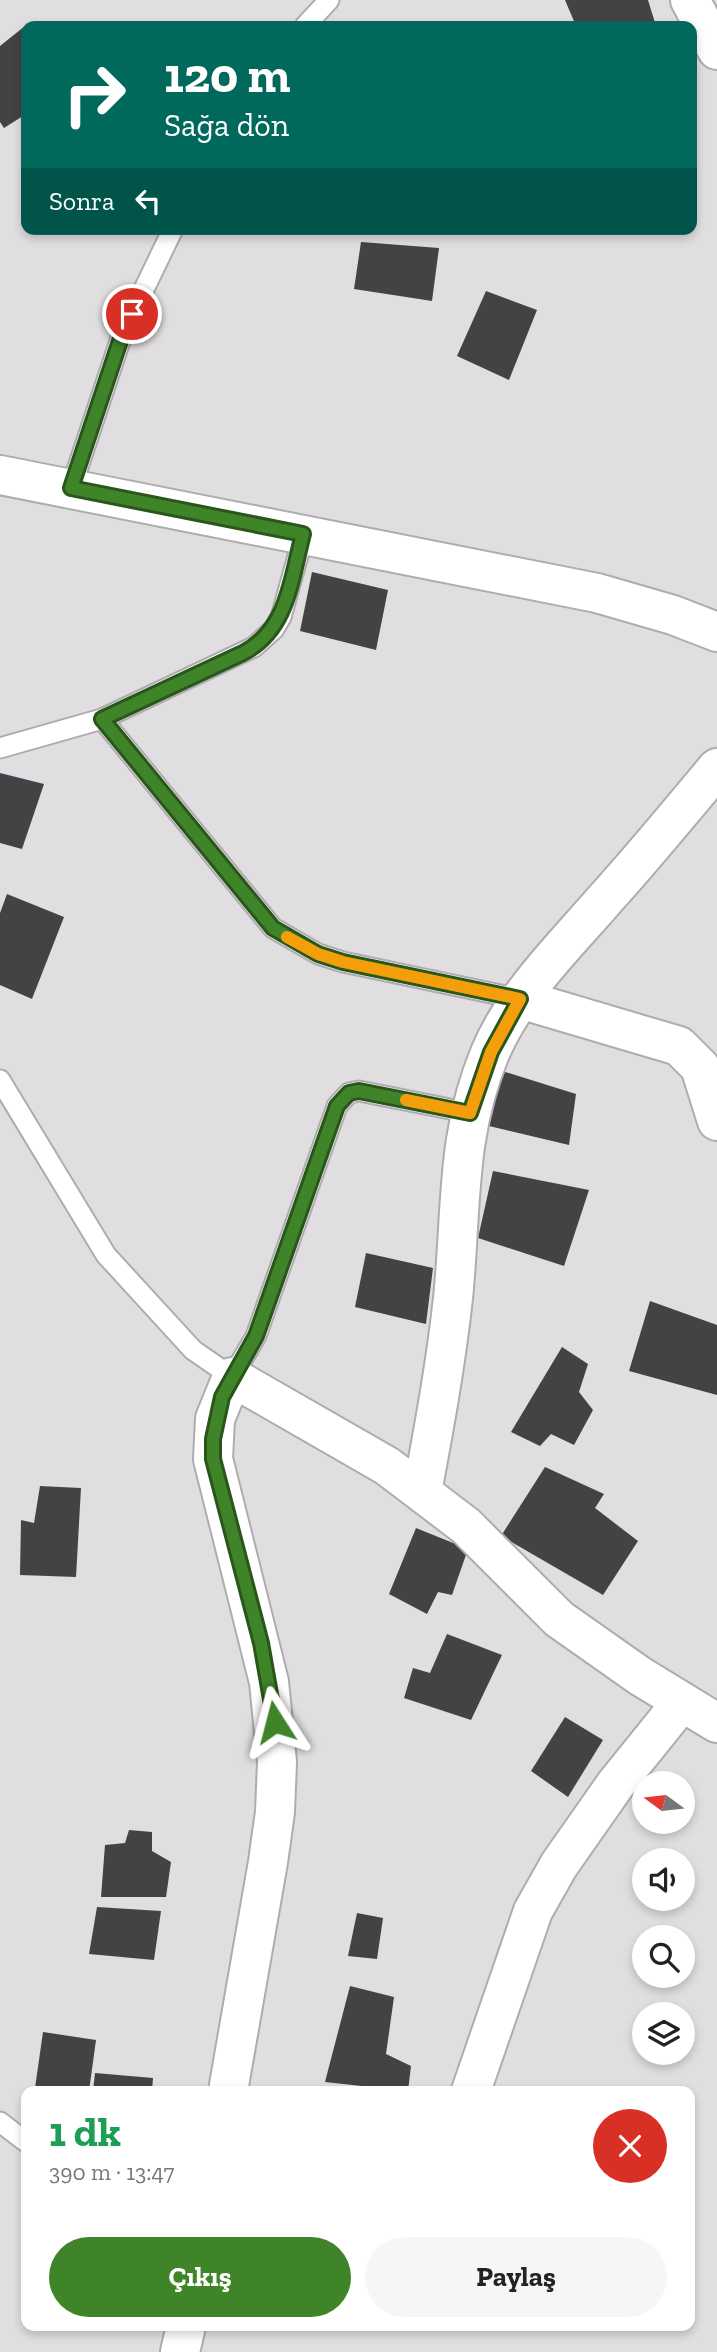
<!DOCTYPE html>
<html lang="tr">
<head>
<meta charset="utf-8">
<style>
	body { margin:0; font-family:"Zilla Slab",serif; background:#f6f6f6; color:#222; height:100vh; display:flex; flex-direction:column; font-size:26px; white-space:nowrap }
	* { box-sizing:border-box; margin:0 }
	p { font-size:23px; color:#767676 }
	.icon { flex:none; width:38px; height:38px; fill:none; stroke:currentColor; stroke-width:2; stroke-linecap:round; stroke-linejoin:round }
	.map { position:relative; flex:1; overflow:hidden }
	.drawer { position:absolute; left:21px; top:2086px; width:674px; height:245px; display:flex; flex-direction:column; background:#fff; border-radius:14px; box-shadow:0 4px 10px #0003 }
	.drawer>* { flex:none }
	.top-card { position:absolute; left:21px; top:21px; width:676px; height:214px; border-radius:14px; box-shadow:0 4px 10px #0003; background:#00695c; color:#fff; overflow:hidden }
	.needle { width:46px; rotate:285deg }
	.tools { position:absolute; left:632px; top:1771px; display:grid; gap:14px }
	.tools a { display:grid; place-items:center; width:63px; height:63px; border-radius:50%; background:#fff; box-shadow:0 4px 10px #0003; font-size:35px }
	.pin { position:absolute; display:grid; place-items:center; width:60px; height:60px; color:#fff; margin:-30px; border:4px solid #fff; border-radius:50%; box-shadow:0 2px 7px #0007 }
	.me { position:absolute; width:77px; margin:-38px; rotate:351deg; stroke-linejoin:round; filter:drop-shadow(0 0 5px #0008) }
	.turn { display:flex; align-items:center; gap:24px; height:147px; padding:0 28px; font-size:32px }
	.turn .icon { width:91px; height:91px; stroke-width:2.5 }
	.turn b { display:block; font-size:49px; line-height:60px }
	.then { display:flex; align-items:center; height:66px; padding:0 28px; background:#0003; gap:14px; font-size:26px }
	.round { display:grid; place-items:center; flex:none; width:74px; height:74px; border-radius:37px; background:#f6f6f6 }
	.summary { display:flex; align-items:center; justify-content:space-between; height:119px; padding:0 28px }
	h1 { font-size:42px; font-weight:700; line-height:52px; color:#1e9e55 }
	.action { display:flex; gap:14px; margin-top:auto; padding:14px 28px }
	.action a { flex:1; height:80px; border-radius:42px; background:#3f8429; color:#fff; font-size:28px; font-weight:700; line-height:80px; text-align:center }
	.action a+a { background:#f6f6f6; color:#222 }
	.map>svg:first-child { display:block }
	.building { fill:#454246 }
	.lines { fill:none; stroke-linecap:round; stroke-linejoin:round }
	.lane-casing { stroke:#afacb0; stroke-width:23 }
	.street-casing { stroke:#afacb0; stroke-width:42 }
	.lane { stroke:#fff; stroke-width:19 }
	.street { stroke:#fff; stroke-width:38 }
	.route-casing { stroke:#29561b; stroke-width:18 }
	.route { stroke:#3f8429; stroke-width:12 }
	.slow { stroke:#f59e0b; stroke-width:12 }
</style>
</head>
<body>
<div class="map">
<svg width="717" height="2352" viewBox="0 0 717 2352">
	<rect width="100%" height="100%" fill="#e1dee2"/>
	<!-- building -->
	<g class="building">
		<polygon points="565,0 648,0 656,26 576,26"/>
		<polygon points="25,26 26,114 4,128 0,122 0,46"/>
		<polygon points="361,242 439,248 432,301 354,289"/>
		<polygon points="486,291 537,310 509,380 457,356"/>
		<polygon points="312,572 388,590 376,650 300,631"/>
		<polygon points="0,773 44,784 22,849 0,843"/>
		<polygon points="7,894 64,917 32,999 0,985 0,913"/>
		<polygon points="502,1071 576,1094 569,1145 489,1126"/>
		<polygon points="493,1171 589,1190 564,1266 478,1238"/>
		<polygon points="366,1253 433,1268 426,1324 355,1307"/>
		<polygon points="650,1301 717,1325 717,1395 629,1371"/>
		<polygon points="562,1347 588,1364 579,1392 593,1410 574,1445 551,1434 540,1446 511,1432"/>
		<polygon points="545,1467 604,1494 595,1508 638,1541 603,1595 501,1536"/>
		<polygon points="40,1486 81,1488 76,1577 20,1575 21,1520 34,1523"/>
		<polygon points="416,1528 468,1549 452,1595 438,1592 427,1614 389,1594"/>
		<polygon points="447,1634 502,1655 471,1720 404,1698 413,1668 430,1673"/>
		<polygon points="565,1717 603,1740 568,1797 531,1771"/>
		<polygon points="129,1830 152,1832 152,1851 171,1862 166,1897 101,1897 105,1845 125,1843"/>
		<polygon points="97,1907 161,1911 154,1960 89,1954"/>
		<polygon points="357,1913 383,1918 377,1959 348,1956"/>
		<polygon points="350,1986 394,1997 386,2054 411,2066 408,2091 325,2082"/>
		<polygon points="43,2032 96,2040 89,2091 35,2088"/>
		<polygon points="95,2073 153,2078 152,2091 93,2091"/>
	</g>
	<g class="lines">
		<!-- lane casing -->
		<g class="lane-casing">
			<g id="lane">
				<polyline points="305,26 329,0"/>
				<polyline points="71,488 122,335 173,229"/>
				<polyline points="102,719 273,928 318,954 343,962 520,999"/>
				<polyline points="0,748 102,719 254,647 274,629 281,617 304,534"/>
				<polyline points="0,1080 106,1255 193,1350 232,1377 256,1336 337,1106 349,1093 359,1091 470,1113"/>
				<polyline points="0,2122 26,2142"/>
			</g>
		</g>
		<!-- street casing -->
		<g class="street-casing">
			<g id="street">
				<polyline points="690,0 717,50"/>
				<polyline points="0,475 597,593 673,615 717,632"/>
				<polyline points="520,999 679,1046 700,1067 717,1121"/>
				<path d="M422 1492C434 1428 446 1363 453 1298 462 1211 455 1137 490 1053 516 992 564 947 607 897 645 855 681 811 717 768"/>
				<polyline points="228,2091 268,1862 275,1812 277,1762 269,1682 213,1459 215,1419 232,1377 387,1466 466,1526 559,1619 640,1676 717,1723"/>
				<polyline points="471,2091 533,1911 559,1865 615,1785 682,1702"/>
				<polyline points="180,2352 186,2326"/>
			</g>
		</g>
		<!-- lane -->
		<use href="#lane" class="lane"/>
		<!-- street -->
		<use href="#street" class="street"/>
	</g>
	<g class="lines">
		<!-- route casing -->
		<g class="route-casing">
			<path id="route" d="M132 314 122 335 71 488 303 534C291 579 288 630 243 653L102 719 273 928 318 954 343 962 520 999 491 1052 470 1113 359 1091 349 1093 337 1106 256 1336 222 1397 213 1439V1459L261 1643 275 1722"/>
		</g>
		<!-- route -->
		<use href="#route" class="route"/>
		<!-- slow -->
		<polyline class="slow" points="287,937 318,954 343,962 520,999 491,1052 470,1113 406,1100"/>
	</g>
</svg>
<div class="tools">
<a><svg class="needle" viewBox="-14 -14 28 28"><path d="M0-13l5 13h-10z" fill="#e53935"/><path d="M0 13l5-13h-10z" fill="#767676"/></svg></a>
<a><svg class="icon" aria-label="sound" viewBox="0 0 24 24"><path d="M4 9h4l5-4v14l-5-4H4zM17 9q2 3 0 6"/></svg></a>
<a><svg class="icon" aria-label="search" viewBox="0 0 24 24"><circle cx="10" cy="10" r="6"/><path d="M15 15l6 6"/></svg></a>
<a><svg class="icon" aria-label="layers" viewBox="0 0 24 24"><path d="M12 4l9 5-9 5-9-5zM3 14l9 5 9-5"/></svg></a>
</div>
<div class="pin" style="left:132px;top:314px;background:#d93025"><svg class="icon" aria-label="arrive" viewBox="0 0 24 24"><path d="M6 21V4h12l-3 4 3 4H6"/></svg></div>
<svg class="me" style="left:275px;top:1722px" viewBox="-20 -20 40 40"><path d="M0-17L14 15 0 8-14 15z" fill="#3f8429" stroke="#fff" stroke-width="4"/></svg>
<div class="top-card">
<div class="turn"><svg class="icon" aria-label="right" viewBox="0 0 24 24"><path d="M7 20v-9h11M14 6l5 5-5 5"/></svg><div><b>120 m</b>Sağa dön</div></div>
<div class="then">Sonra<svg class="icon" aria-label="left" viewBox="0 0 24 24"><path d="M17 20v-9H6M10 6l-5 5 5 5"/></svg></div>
</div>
<section class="drawer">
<div class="summary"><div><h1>1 dk</h1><p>390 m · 13:47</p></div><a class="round" style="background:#d93025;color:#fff"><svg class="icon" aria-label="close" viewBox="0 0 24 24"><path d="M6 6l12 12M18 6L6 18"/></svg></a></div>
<div class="action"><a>Çıkış</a><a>Paylaş</a></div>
</section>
</div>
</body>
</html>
